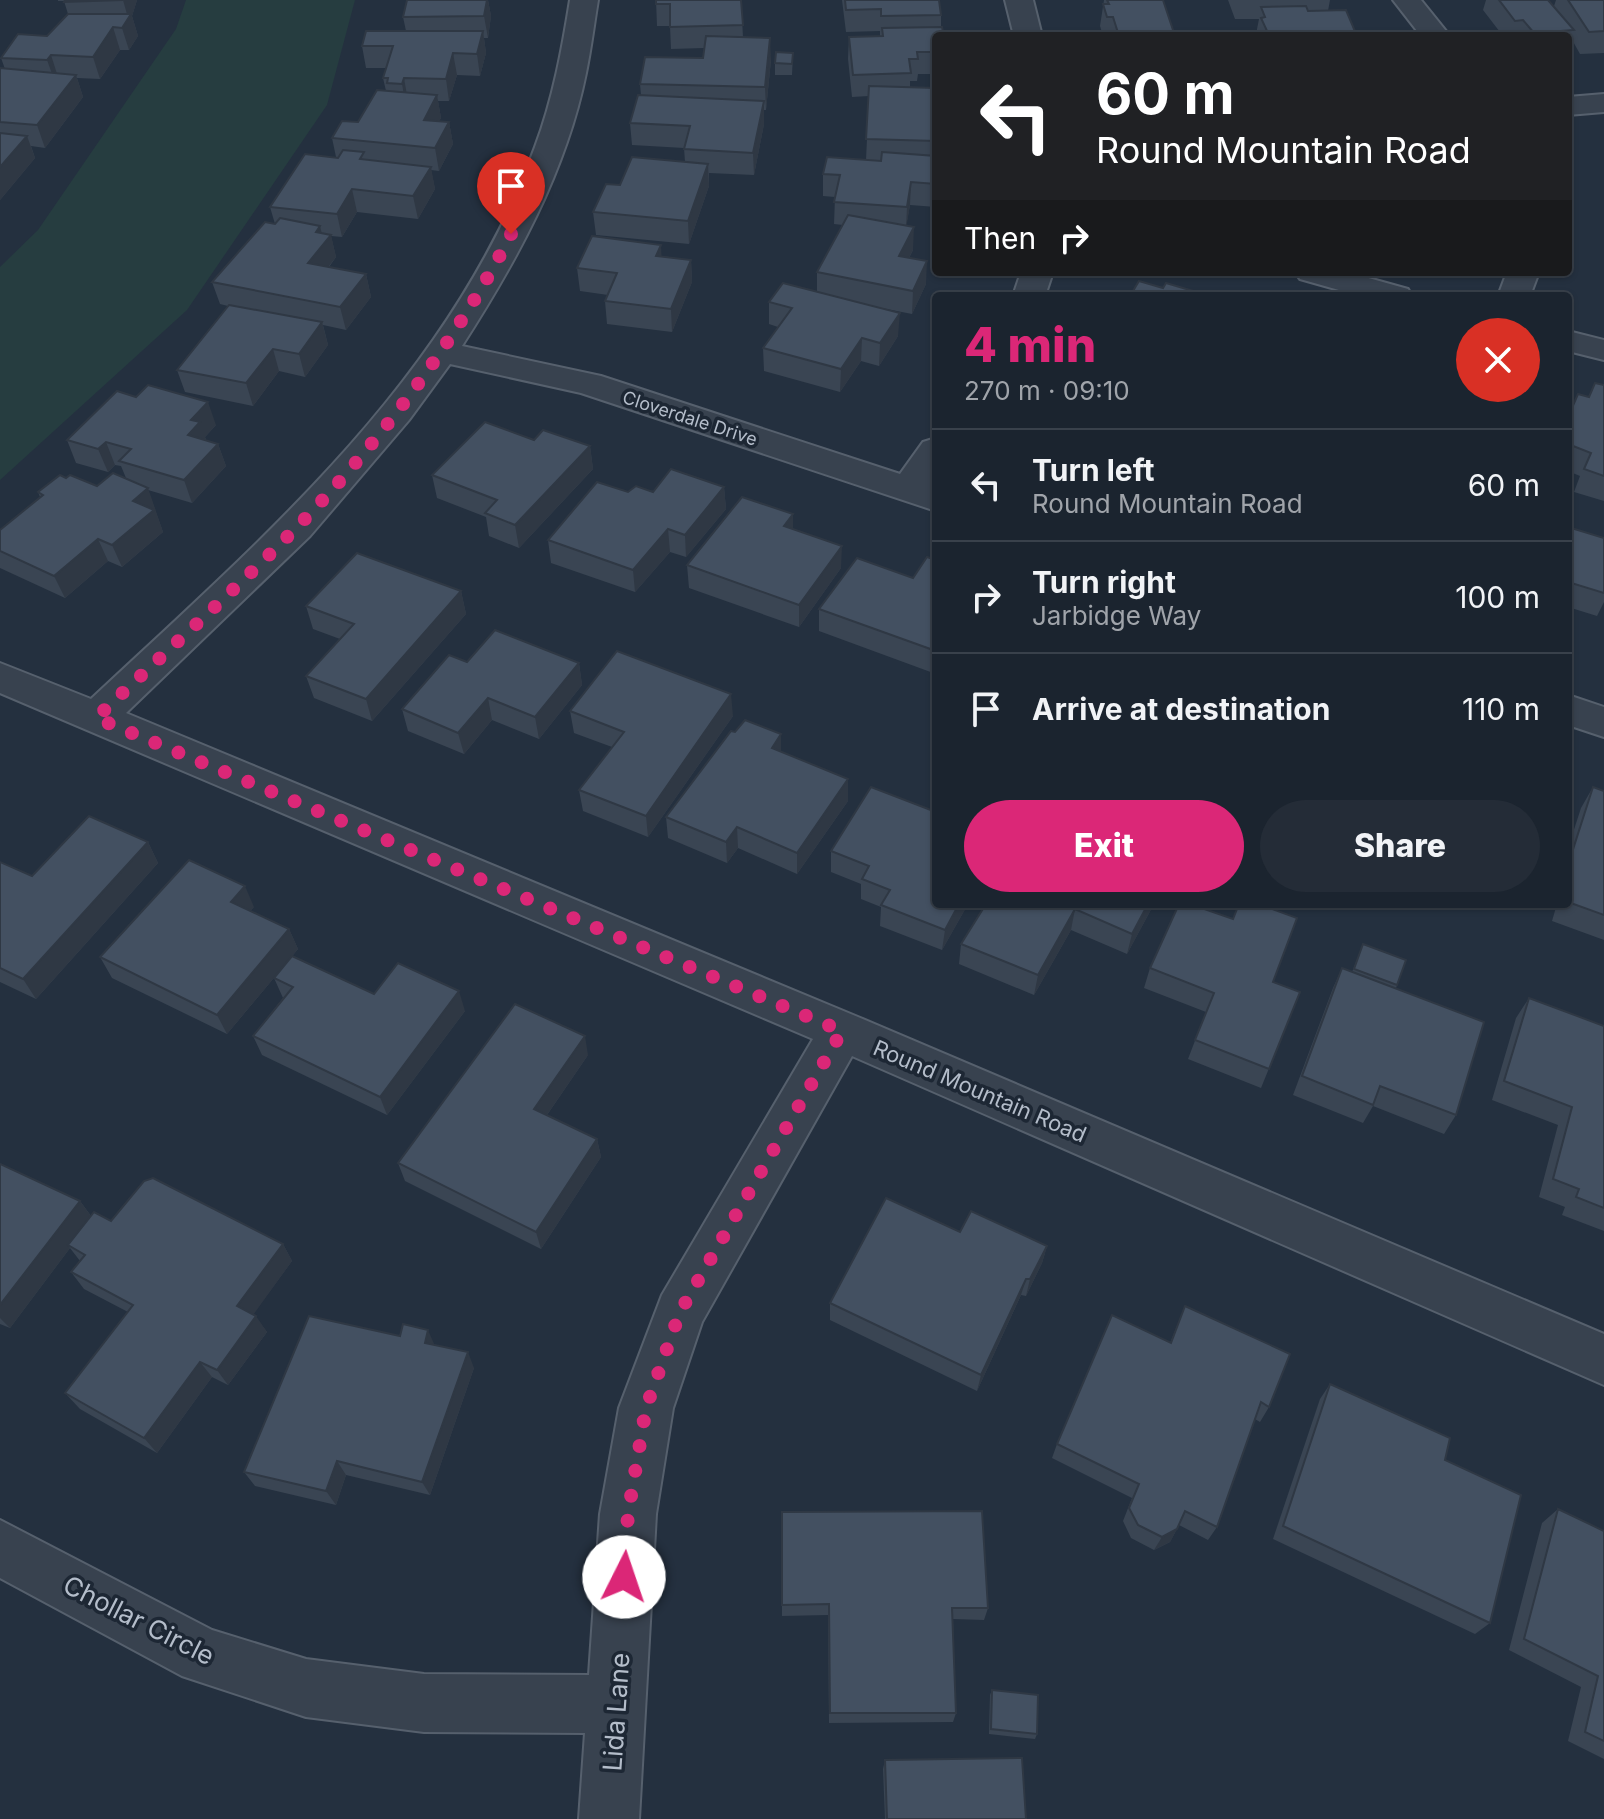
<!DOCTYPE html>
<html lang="en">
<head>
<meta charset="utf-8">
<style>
	body { margin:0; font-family:Inter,sans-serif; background:#242c37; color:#f1f3f6; height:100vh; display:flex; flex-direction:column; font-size:30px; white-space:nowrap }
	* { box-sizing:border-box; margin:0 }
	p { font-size:26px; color:#a0a4aa }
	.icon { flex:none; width:44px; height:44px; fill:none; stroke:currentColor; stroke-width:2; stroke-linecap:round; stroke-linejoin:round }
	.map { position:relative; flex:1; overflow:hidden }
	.panel { position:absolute; left:932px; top:292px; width:640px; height:616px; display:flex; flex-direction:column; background:#1b242f; border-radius:8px; box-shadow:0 2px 6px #0004,0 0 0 2px #39414b }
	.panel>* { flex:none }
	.guide { position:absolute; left:932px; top:32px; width:640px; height:244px; border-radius:8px; box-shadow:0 2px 6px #0004,0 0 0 2px #39414b; background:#202124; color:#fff; overflow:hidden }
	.pin { position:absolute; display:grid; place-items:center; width:68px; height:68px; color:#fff; margin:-82px -34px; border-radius:50% 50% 50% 0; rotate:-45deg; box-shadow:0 0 8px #0007 }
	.pin .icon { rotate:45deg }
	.me { position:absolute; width:88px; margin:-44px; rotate:4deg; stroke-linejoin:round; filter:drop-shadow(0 0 6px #0008) }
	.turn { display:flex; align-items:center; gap:28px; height:168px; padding:0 32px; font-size:36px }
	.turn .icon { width:104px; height:104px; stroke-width:2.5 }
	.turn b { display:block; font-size:56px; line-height:68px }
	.then { display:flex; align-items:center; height:76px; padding:0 32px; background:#0003; gap:16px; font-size:30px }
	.round { display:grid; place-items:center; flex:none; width:84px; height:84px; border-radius:42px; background:#242c37 }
	.headline { display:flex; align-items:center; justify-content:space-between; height:136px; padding:0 32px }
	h1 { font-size:48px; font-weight:800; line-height:60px; color:#db2777 }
	.action { display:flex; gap:16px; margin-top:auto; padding:16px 32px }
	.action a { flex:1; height:92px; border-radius:48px; background:#db2777; color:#fff; font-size:32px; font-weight:800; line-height:92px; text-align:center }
	.action a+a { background:#242c37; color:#f1f3f6 }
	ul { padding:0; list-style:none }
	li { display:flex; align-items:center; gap:24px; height:112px; padding:0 32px; border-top:2px solid #39414b }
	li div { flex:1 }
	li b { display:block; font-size:30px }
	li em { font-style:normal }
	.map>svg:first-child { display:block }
	.green { fill:#263d40 }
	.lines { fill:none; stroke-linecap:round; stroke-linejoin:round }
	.street-casing { stroke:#56606d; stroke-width:4 }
	.street { fill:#38424f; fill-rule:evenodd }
	.wall { fill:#3a4553 }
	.shaded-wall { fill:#2f3844 }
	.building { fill:#435061; stroke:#2f3844; stroke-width:2 }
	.route { stroke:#db2777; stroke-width:14; stroke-dasharray:0 25.2 }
	.labels { text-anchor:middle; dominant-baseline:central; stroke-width:7; stroke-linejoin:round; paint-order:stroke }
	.far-street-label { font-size:18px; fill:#b4bdca; stroke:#1d2734 }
	.street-label { font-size:22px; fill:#b4bdca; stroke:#1d2734 }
	.near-street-label { font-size:26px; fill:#b4bdca; stroke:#1d2734 }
</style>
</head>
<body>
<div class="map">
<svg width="1604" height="1819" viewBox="0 0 1604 1819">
	<rect width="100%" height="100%" fill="#24303f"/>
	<!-- green -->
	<polygon class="green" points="186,0 355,0 327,105 187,310 0,480 0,267 38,230 176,29"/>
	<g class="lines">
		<!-- street casing -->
		<g class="street-casing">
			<g id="street">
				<path d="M570 0H598C594 24 591 49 586 73 566 172 516 262 462 346L601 376 900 474 923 442 936 438V476L931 484 936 486V511L581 393 450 364 409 420 310 536 126 713 858 1017 1604 1334V1385L852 1056 702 1322 673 1408 656 1514 639 1819H579L585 1733 424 1732 306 1717 182 1676 0 1578V1520L212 1630 306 1659 424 1674 589 1675 600 1514 619 1408 662 1295 813 1039 0 693V663L91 699C265 536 451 379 535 147 553 99 562 50 570 0Z"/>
				<polygon points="1005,0 1033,0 1042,36 1014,36"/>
				<polygon points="1393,0 1421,0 1450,36 1421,36"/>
				<polygon points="1604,94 1604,112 1568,115 1568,97"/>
				<polygon points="1021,272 1053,272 1045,296 1013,296"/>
				<polygon points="1295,272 1347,272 1408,289 1412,296 1360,296 1300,279"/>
				<polygon points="1507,272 1539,272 1530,296 1498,296"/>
				<polygon points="1568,331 1604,340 1604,360 1568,351"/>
				<polygon points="1568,695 1604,707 1604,737 1568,725"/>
			</g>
		</g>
		<!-- street -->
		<use href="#street" class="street"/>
	</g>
	<!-- wall -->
	<g class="wall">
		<polygon points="58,0 137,0 132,16 138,36 129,50 120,50 100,79 77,78 83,97 45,148 31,146 35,158 0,200 0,68 5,69 1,58 47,36 68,14 64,1 58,1"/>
		<polygon points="407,0 488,0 491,16 488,38 484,38 486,53 480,76 457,75 449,101 438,101 441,118 439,121 449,122 453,144 439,171 431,170 435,189 418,219 357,212 342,237 331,236 336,257 329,267 366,274 371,297 346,330 323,325 328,345 305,377 279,371 253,406 185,392 177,370 228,306 220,304 212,282 275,224 270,207 336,157 332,138 358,122 386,91 383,78 386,68 366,68 362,46 406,31 403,17"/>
		<polygon points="656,0 741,0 743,37 771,60 766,110 764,110 764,124 754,175 709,173 709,186 689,244 596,235 593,212 620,185 685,162 684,148 632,145 630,123 641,95 640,84 703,58 704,48 671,49 670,26 657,26"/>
		<polygon points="842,0 939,0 941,15 941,27 936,36 936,74 918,74 917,81 910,81 910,87 936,88 936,207 910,205 906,226 913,250 909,258 926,284 912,314 866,305 898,336 879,366 861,361 840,392 764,371 763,348 778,327 769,324 769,302 817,292 817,272 843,225 834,224 835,197 823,196 823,174 866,160 869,96 852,97 848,59 849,37 880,36 880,31 846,32"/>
		<polygon points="1104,0 1163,0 1175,36 1103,36 1100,26"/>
		<polygon points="1228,0 1330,0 1328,11 1357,36 1247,36 1248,34 1257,33 1257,29 1259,19 1235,19"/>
		<polygon points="1486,0 1548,0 1554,6 1556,0 1604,0 1604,53 1580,54 1571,38 1568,46 1568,36 1503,36 1483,10"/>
		<polygon points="793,53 792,75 775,75 775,63"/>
		<polygon points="662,256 691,260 692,282 672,332 607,324 605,301 608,295 580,291 577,268"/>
		<polygon points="1604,385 1604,501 1574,492 1580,476 1568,471 1568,417 1589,397"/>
		<polygon points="216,425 205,437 206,440 218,444 226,466 192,503 148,490 163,532 122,567 108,561 65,598 0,568 0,530 40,497 38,492 97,486 126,478 121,466 115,465 108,472 76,463 67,440"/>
		<polygon points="534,440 590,446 593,469 519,548 489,536 486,517 437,498 432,475"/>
		<polygon points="724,487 726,509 686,557 670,552 635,592 551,563 548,540 628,492"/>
		<polygon points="1568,527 1604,538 1604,602 1597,616 1568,607"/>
		<polygon points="793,529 841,568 799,627 689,588 687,565"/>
		<polygon points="936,560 936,674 819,631 819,609 913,578"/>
		<polygon points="461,591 466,614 372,721 314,698 306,676 340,639 313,629 306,606"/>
		<polygon points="467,662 579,663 582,685 539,739 492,720 464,754 408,731 402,709"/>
		<polygon points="570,711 733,716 648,837 583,811 579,790 612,747 574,733"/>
		<polygon points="735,732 781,734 781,752 848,779 848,801 797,874 738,848 727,863 668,838 666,817"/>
		<polygon points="1593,787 1604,791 1604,940 1552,921 1557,904 1568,904 1568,848 1581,808"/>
		<polygon points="148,842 158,863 36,999 0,982 0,862 32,876"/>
		<polygon points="831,851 968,904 942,950 880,926 881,907 861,899 861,884 831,872"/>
		<polygon points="986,904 1154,904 1127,954 1071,930 1034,995 959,964 961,944"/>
		<polygon points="254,907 250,911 289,929 298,949 227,1034 112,978 100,957"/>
		<polygon points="1363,944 1397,985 1396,988 1456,1115 1444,1134 1373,1106 1363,1123 1293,1095 1333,988 1342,968 1352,972"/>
		<polygon points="1150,968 1273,982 1300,992 1261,1088 1188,1059 1206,1012 1144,988"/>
		<polygon points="274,978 374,994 465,1011 387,1115 262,1055 253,1036 283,998"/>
		<polygon points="1529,998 1604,1026 1604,1231 1562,1215 1565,1207 1539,1197 1558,1125 1492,1100 1516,1018"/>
		<polygon points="588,1055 547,1115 597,1139 601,1157 541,1249 405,1181 398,1163"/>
		<polygon points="0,1164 80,1201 91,1216 111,1221 283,1244 292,1261 253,1314 267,1332 228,1385 212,1377 157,1453 80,1409 65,1393 128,1312 84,1289 71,1272 80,1261 70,1248 10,1328 0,1324"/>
		<polygon points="960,1232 1047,1246 1042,1263 1026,1296 1021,1295 977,1391 830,1320 830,1303"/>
		<polygon points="1185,1306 1269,1407 1260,1422 1255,1419 1217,1527 1208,1540 1179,1525 1170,1542 1154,1550 1131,1538 1123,1521 1132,1498 1052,1458 1057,1444 1170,1343"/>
		<polygon points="435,1345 474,1368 430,1495 346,1475 336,1505 255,1486 244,1472"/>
		<polygon points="1330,1384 1445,1460 1490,1623 1475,1634 1273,1539 1320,1399"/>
		<polygon points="1558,1509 1604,1531 1604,1759 1568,1741 1581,1687 1509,1650 1542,1523"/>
		<polygon points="782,1512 988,1608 984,1620 953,1619 956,1713 953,1722 829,1723 828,1615 782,1616"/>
		<polygon points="992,1690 1037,1734 1035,1739 989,1734 990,1695"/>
		<polygon points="885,1760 1026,1819 885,1819 883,1769"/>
	</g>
	<!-- shaded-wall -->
	<g class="shaded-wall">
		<polygon points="123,0 137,0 132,16 138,36 129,50 122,28 128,18"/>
		<polygon points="487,0 488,0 491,16 488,38 484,16"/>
		<polygon points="113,27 120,50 100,79 93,57"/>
		<polygon points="483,31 486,53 480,76 477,54"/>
		<polygon points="770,38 771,60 766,110 765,87"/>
		<polygon points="453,53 457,75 449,101 446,79"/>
		<polygon points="51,55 58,77 55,82 47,60"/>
		<polygon points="76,75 83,97 45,148 37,125"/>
		<polygon points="404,78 408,101 406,106 402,84"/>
		<polygon points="437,95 441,118 428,142 424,120"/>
		<polygon points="764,101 764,124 754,175 753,153"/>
		<polygon points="449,122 453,144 439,171 435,148"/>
		<polygon points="27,136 35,158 0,200 0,167"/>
		<polygon points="708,164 709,186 689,244 688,221"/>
		<polygon points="431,167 435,189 418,219 413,196"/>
		<polygon points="911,182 910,205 906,229 907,207"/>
		<polygon points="352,189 357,212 342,237 337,214"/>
		<polygon points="320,226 324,242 331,235 336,257 314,285 308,263 316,232"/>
		<polygon points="914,227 913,250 898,279 899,256"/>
		<polygon points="661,245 662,267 656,256"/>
		<polygon points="691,260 692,282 672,332 671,309"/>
		<polygon points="927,261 926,284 912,314 913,291"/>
		<polygon points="366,274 371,297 346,330 340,307"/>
		<polygon points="900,313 898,336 879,366 880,343"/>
		<polygon points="322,322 328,345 305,377 299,354"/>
		<polygon points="862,338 861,361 840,392 841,369"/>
		<polygon points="273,349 279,371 253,406 246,383"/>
		<polygon points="208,402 216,425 205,437 207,445 188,435 191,420"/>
		<polygon points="106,442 115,465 108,472 98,449"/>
		<polygon points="218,444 226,466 192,503 184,480"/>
		<polygon points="590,446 593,469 519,548 515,525"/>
		<polygon points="724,487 726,509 686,557 685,535"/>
		<polygon points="148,488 163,532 122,567 112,545 133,501"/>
		<polygon points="793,514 793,536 784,526"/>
		<polygon points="668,529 670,552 635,592 633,570"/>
		<polygon points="98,539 108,561 65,598 54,576"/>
		<polygon points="842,546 841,568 799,627 799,605"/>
		<polygon points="461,591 466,614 372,721 366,699"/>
		<polygon points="579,663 582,685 539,739 535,717"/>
		<polygon points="731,694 733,716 648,837 646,816"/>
		<polygon points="488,698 492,720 464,754 458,733"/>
		<polygon points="781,734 781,756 772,748"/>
		<polygon points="848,779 848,801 797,874 797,853"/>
		<polygon points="737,827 738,848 727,863 726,842"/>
		<polygon points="148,842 158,863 36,999 23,979"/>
		<polygon points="245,886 254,907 240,922 231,902"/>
		<polygon points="959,904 968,904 942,950 945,930"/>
		<polygon points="1148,904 1154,904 1127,954 1132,934"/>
		<polygon points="1075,909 1071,930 1034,995 1038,975"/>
		<polygon points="289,929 298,949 227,1034 217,1015"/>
		<polygon points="459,991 465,1011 387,1115 380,1097"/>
		<polygon points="585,1036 588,1055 538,1128 534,1109"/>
		<polygon points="597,1139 601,1157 541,1249 536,1232"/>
		<polygon points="80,1201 93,1219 68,1245 70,1248 10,1328 0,1318 0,1305"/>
		<polygon points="283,1244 292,1261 248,1322 237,1306"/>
		<polygon points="1047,1246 1042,1263 1026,1296 1030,1279"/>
		<polygon points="1026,1279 1021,1295 977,1391 981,1375"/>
		<polygon points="256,1316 267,1332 228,1385 217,1370"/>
		<polygon points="428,1330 435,1346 425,1343"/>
		<polygon points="468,1352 474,1368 430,1495 422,1482"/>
		<polygon points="200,1362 212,1377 157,1453 144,1438"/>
		<polygon points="337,1461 346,1475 336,1505 326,1491"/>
		<polygon points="1177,1529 1170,1542 1154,1550 1162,1537"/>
	</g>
	<!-- building -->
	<g class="building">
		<polygon points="65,0 123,0 64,2"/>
		<polygon points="407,0 487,0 484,16 403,17"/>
		<polygon points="656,0 741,0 743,25 670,27 670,4 656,4"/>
		<polygon points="845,0 939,0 941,15 881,16 881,9 846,10"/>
		<polygon points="1107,0 1163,0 1175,36 1119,36 1113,17 1107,17 1103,4 1109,4"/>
		<polygon points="1499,0 1548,0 1574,30 1534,33 1523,20 1515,21"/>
		<polygon points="1568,0 1604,0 1604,31 1589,32"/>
		<polygon points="1306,6 1308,11 1346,10 1357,36 1248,36 1248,34 1268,33 1261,18 1265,17 1261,7"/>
		<polygon points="68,14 131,14 122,28 113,27 93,57 51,55 47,60 1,58 18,34 47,36"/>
		<polygon points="942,27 944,36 936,36 936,52 917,52 918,59 909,59 911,73 853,75 849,37 883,36 882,28"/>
		<polygon points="366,31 483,31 477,54 453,53 446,79 404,78 402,84 387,83 388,78 383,78 393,46 362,46"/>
		<polygon points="706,36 770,38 765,87 640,84 645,57 703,58"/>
		<polygon points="776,52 793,53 792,64 775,63"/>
		<polygon points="0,68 76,75 37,125 0,122"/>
		<polygon points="869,86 936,88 936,141 866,139"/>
		<polygon points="377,90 437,95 424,120 449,122 435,148 332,138 342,121 358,122"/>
		<polygon points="638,95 764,101 753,153 684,149 690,126 630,123"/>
		<polygon points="0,133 27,136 0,167"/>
		<polygon points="343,150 364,152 360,159 431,167 413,196 352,189 337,214 270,207 305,154 338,158"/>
		<polygon points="882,152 936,156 936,184 911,182 907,207 834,202 840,175 823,174 827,157 881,161"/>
		<polygon points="632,157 708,164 688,221 593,212 606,184 620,185"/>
		<polygon points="848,215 914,227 899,256 927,261 913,291 817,272"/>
		<polygon points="280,218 320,226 316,232 331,235 308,263 366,274 340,307 212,282 265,222 275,224"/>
		<polygon points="592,236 661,245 656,256 691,260 671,309 605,301 617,273 577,268"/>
		<polygon points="1139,281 1163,288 1166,283 1200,293 1197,296 1130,296"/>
		<polygon points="783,283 900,313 880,343 862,338 841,369 763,348 792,308 769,302"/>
		<polygon points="229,305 322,322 299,354 273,349 246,383 177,370"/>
		<polygon points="1595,383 1604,385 1604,476 1584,469 1591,453 1568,444 1568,417 1578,394 1589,397"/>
		<polygon points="148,385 208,402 191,420 200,422 188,435 218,444 184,480 119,461 131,449 106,442 98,449 67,440 117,391 136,397"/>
		<polygon points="485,422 534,440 543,430 590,446 515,525 485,513 497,500 432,475"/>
		<polygon points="671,469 724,487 685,535 668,529 633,570 548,540 597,482 628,492 636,486 653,492"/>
		<polygon points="113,473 148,488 133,501 154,510 112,545 98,539 54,576 0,551 0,530 43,495 38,492 60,475 66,478 70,475 97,486"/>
		<polygon points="742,497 793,514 784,526 842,546 799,605 687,565"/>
		<polygon points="1568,527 1604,538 1604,593 1568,582"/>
		<polygon points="357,553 461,591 366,699 306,676 354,624 306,606"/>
		<polygon points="927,557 936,560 936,651 819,609 857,558 913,578"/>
		<polygon points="495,630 579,663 535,717 488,698 458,733 402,709 449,655 467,662"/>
		<polygon points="617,651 731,694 646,816 579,790 624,732 570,711"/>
		<polygon points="745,720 781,734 772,748 848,779 797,853 737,827 726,842 666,817 731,731 735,732"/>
		<polygon points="871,787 936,812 936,904 959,904 945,930 881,905 890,890 862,879 869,866 831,851"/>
		<polygon points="1593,787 1604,791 1604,915 1568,902 1568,889 1570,881 1568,880 1568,865"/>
		<polygon points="89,816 148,842 23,979 0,968 0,862 32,876"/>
		<polygon points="189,860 245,886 231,902 289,929 217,1015 100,957"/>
		<polygon points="986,904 1148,904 1132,934 1075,909 1038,975 961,944"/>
		<polygon points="1179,904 1190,904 1233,919 1239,904 1258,904 1297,918 1273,982 1300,992 1269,1069 1195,1040 1214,993 1150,968"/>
		<polygon points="1363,944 1406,960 1397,985 1354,969"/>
		<polygon points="292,956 374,994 398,963 459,991 380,1097 253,1036 293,987 274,978"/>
		<polygon points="1342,968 1484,1022 1456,1115 1380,1086 1373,1105 1302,1076"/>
		<polygon points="1529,998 1604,1026 1604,1208 1576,1197 1579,1189 1553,1179 1572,1107 1504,1081"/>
		<polygon points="515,1004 585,1036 534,1109 597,1139 536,1232 398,1163"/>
		<polygon points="0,1164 80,1201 0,1305"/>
		<polygon points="153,1178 283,1244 237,1306 256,1316 217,1370 200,1362 144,1438 65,1393 133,1305 71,1272 85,1255 68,1245 94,1212 111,1221 144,1181"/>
		<polygon points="886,1198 960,1232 971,1211 1047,1246 1030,1279 1026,1279 981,1375 830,1303"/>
		<polygon points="1185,1306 1290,1354 1269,1407 1261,1402 1217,1527 1185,1511 1177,1529 1162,1537 1138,1525 1129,1508 1139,1484 1057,1444 1112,1315 1171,1343"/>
		<polygon points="309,1316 400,1336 403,1324 428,1330 425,1343 468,1352 422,1482 337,1461 326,1491 244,1472"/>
		<polygon points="1330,1384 1450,1438 1445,1460 1521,1495 1490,1623 1283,1526"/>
		<polygon points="1558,1509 1604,1531 1604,1741 1585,1732 1598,1676 1524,1639"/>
		<polygon points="982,1511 988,1608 952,1608 956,1713 830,1713 829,1604 782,1605 782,1512"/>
		<polygon points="992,1690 1038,1695 1037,1734 991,1729"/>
		<polygon points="1022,1758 1026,1819 887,1819 885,1760"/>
	</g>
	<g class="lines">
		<!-- route -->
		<path class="route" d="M511 234C459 337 377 446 295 529 231 594 162 655 96 718L842 1031 680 1312 646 1408 628 1514 624 1577"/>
	</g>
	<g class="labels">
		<!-- far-street labels -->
		<g class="far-street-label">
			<text transform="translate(690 418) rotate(18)">Cloverdale Drive</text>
		</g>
		<!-- street labels -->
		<g class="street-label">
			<text transform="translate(980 1091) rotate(23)">Round Mountain Road</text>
		</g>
		<!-- near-street labels -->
		<g class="near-street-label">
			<text transform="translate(139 1620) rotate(27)">Chollar Circle</text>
			<text transform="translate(616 1712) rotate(-86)">Lida Lane</text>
		</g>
	</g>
</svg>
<div class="pin" style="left:511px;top:234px;background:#d93025"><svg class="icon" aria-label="arrive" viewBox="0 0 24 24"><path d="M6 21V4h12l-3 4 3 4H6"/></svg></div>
<svg class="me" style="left:624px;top:1577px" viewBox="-20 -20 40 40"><circle r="19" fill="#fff"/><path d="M0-13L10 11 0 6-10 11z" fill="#db2777"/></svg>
<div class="guide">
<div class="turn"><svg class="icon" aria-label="left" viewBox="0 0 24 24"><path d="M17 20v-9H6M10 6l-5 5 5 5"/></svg><div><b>60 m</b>Round Mountain Road</div></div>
<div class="then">Then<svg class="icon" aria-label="right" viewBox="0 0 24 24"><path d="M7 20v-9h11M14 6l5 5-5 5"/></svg></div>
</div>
<section class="panel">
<div class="headline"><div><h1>4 min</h1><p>270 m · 09:10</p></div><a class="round" style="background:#d93025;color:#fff"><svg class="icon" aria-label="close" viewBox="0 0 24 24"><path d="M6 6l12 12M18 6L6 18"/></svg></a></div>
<ul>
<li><svg class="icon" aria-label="left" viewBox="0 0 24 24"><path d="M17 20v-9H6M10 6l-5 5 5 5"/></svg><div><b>Turn left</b><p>Round Mountain Road</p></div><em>60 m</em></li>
<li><svg class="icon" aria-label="right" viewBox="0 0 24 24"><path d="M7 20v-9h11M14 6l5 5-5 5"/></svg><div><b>Turn right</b><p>Jarbidge Way</p></div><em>100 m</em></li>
<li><svg class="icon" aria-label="arrive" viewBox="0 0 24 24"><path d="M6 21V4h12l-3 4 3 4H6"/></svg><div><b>Arrive at destination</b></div><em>110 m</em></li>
</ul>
<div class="action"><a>Exit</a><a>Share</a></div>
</section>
</div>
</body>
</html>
